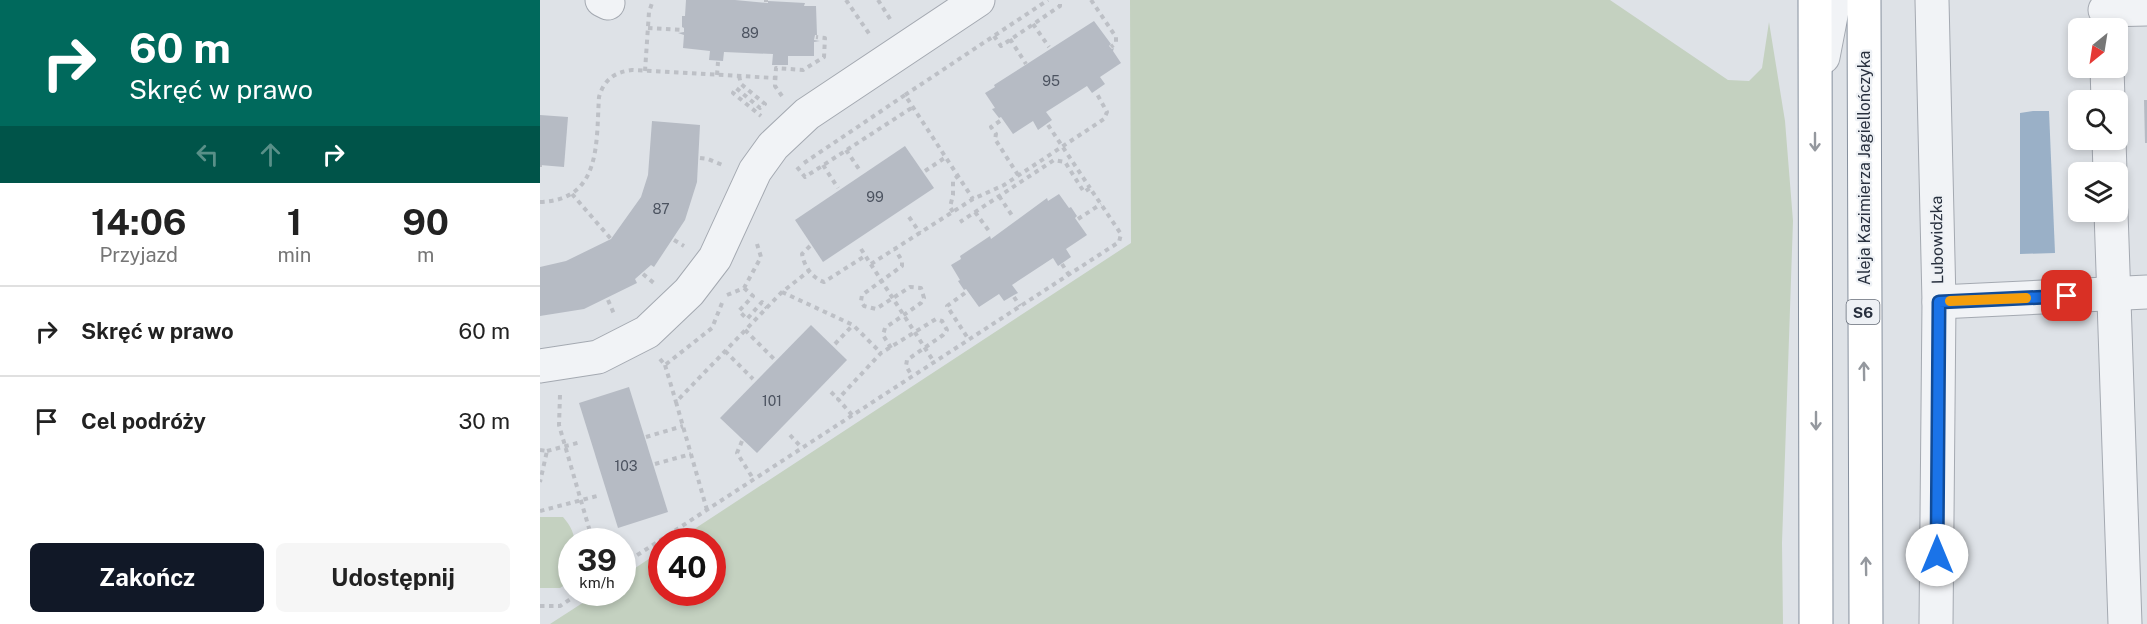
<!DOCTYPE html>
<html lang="pl">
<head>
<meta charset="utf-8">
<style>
	body { margin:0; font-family:"Public Sans",sans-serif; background:#f6f6f6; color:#222; height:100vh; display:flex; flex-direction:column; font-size:22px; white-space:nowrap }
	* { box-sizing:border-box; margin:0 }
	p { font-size:20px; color:#767676 }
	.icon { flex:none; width:33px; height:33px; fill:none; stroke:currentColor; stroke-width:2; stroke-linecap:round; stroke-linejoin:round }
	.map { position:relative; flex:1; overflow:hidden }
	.side { display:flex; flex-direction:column; background:#fff; width:540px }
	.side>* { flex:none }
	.banner { background:#00695c; color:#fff; overflow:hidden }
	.needle { width:39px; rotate:210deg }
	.fabs { position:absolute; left:1528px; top:18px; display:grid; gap:12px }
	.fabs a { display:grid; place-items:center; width:60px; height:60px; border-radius:9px; background:#fff; box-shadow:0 3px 9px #0003; font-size:30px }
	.speed { position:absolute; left:18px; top:528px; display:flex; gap:12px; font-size:30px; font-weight:700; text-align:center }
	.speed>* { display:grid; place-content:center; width:78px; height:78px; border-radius:50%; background:#fff; box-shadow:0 3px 9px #0003; line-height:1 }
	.speed small { font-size:15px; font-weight:400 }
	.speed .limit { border:9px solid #d22; background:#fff; color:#111 }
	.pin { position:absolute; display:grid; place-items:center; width:51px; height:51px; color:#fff; margin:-26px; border-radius:12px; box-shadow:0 3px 9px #0006 }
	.me { position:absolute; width:66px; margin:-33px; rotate:0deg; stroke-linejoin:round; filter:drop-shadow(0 0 4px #0008) }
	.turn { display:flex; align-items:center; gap:21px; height:126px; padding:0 30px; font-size:27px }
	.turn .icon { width:78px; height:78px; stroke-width:2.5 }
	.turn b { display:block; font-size:42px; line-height:51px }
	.lanes { display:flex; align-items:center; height:57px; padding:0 30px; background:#0003; justify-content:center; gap:30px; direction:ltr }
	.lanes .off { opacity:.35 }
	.eta { display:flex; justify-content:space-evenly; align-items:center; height:102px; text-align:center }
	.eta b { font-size:36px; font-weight:700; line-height:42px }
	.cta { display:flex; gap:12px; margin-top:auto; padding:12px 30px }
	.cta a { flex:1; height:69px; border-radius:9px; background:#111827; color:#fff; font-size:24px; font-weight:700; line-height:69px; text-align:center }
	.cta a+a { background:#f6f6f6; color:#222 }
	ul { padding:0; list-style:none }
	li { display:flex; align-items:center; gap:18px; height:90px; padding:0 30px; border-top:2px solid #e0e0e0 }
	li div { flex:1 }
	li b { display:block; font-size:22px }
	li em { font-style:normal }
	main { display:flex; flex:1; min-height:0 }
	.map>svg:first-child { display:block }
	.green { fill:#c4d1c0 }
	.water { fill:#9ab0c7 }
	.building { fill:#b6bbc4 }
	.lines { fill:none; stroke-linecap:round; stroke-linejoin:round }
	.minor-casing { stroke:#a4a9b1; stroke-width:35 }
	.highway-casing { stroke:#86909e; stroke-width:35 }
	.path { stroke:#bdc0c6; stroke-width:4; stroke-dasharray:4.5 4.5; stroke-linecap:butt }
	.minor { stroke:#f1f3f6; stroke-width:33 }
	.highway { stroke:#fff; stroke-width:33 }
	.oneway { stroke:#94989e }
	.route-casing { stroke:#114b97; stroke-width:15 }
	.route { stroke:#1a73e8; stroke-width:10 }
	.slow { stroke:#f59e0b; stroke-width:10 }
	.labels { text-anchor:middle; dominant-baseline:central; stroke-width:4.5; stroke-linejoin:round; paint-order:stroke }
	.number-label { font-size:14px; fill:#4c5360 }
	.shield { fill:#eef1f5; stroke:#636a75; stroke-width:1.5 }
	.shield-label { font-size:15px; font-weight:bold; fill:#28303e }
	.street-label { font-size:16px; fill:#28303e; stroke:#eef1f5 }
</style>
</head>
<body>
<main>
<section class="side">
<div class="banner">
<div class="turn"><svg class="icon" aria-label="right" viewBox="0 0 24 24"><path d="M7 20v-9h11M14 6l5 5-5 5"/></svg><div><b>60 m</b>Skręć w prawo</div></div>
<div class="lanes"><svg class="icon off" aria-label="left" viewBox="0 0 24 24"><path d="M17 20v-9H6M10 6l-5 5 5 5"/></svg><svg class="icon off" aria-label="ahead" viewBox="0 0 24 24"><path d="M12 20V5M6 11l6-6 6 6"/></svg><svg class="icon" aria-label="right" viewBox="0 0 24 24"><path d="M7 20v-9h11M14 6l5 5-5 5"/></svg></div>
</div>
<div class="eta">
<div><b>14:06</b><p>Przyjazd</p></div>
<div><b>1</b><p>min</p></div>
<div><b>90</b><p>m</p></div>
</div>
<ul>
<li><svg class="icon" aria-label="right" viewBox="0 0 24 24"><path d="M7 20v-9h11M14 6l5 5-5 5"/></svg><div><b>Skręć w prawo</b></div><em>60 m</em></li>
<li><svg class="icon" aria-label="arrive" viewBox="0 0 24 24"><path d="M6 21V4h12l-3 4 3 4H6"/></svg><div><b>Cel podróży</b></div><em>30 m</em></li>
</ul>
<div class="cta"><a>Zakończ</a><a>Udostępnij</a></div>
</section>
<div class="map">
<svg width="1607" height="624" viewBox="0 0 1607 624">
	<rect width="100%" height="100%" fill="#dee2e7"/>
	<!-- green -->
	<g class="green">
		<polygon points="590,0 1070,0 1188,80 1209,81 1222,68 1229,22 1245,121 1253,221 1242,543 1243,624 10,624 58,593 82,592 83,576 121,551 122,592 172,592 172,542 136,541 591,243"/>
		<path d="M0 517H23C30 525 33 531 35 541L32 542 31 581 20 588H0Z"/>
	</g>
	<!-- water -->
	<polygon class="water" points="1493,111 1509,111 1515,253 1480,254 1480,113"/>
	<!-- building -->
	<g class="building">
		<polygon points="146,0 195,0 228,3 228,1 265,3 264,6 276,6 277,35 275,35 274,40 280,41 274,42 274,56 248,56 248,65 232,65 233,54 184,52 183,61 169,60 170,51 143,48 144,35 138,33 144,32 144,28 142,27 142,16 145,16"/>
		<polygon points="554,21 571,44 569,46 572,49 574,48 573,51 581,63 560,77 565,84 552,93 547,86 506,112 512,120 498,130 493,121 473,134 461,117 459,118 452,109 455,108 445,93 455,87 454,85"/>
		<polygon points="1604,100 1607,100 1607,143 1605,143"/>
		<polygon points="0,115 28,117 24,167 0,165"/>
		<polygon points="112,121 160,125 157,182 145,220 114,267 111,265 95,279 97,283 44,309 0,316 0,267 26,261 71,239 101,197 108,175"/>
		<polygon points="365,146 394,188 283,262 255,220"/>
		<polygon points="519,194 529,208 531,207 537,216 535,218 547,235 526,249 531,257 518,266 513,258 472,285 478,293 474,295 464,301 459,294 439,307 426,289 424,290 418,281 420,280 411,265 421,259 420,256 450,236 451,239 507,198 508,201"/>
		<polygon points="271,325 307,360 217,453 180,418"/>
		<polygon points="89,387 128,512 78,528 39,403"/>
	</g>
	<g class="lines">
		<!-- minor casing -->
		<g class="minor-casing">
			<g id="minor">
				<polyline points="62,0 68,3"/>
				<polyline points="1392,0 1399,302 1396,624"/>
				<polyline points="1565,10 1607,9"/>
				<polyline points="1283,57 1294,0"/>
				<polyline points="1567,68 1568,100"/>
				<polyline points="1569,140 1570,172"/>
				<polyline points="1571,212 1585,624"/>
				<polyline points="1399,302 1607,292"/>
				<polyline points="0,366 58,357 107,332 149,292 175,258 215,171 233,146 267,114 438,0"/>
			</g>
		</g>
		<!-- highway casing -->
		<g class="highway-casing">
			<g id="highway">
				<polyline points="1275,0 1276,624"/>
				<polyline points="1324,0 1326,624"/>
			</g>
		</g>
		<!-- path -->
		<g class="path">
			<polyline points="306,0 330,35"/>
			<polyline points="338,0 352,22"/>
			<polyline points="551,0 576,37 576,43 571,47"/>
			<polyline points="226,2 226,0"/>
			<polyline points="493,24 509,47"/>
			<polyline points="108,28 143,30"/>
			<polyline points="454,36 461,46 520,6 520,0"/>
			<polyline points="470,39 486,64"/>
			<polyline points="105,71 109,12 113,0"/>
			<polyline points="177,75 178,62"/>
			<polyline points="199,76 201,84 225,104 220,108 196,88 193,93 221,116"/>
			<polyline points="365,95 508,0"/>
			<polyline points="242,96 235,86 236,68 263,70 284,57 285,38 276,37"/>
			<polyline points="460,121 451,127 456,134 455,139 478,175"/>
			<polyline points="508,125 550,188"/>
			<polyline points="306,150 321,172"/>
			<polyline points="160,158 168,159 185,166"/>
			<polyline points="264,163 365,95 433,199"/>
			<polyline points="283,165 298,188"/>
			<polyline points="0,167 0,165"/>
			<polyline points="257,167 265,177 373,107"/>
			<polyline points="385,171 406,157"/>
			<polyline points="32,194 71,239"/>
			<polyline points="459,196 473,217"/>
			<path d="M0 202C62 200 56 142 59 97 64 80 74 72 92 70L235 78"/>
			<polyline points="413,212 410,207 413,195 413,180 418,176"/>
			<polyline points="435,212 449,231"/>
			<polyline points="369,217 380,233"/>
			<polyline points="538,219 561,204"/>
			<polyline points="134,240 144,246"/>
			<path d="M270 246 262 254C264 266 272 278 284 282L325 256"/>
			<polyline points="321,249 394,362"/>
			<polyline points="331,264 433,199 464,185 564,119 567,112 557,94"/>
			<polyline points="522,264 529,275"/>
			<polyline points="103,274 115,284"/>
			<polyline points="204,288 213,296 199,311 207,319 222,302 227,308"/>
			<polyline points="242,292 313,325 341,353"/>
			<polyline points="425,293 407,306 429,340"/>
			<polyline points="187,295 204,288 221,257 217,244"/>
			<polyline points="474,297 480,306"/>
			<polyline points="68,300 74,314"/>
			<polyline points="205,330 234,359"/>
			<polyline points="295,344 313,325"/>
			<polyline points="351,348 343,335 345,328 381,303 384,298 381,288 370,287 336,309 324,306 321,301 322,295 362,266 362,261 355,249"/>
			<polyline points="185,351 213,379"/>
			<polyline points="120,359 125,365 172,328 182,303"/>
			<polyline points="125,365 136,402"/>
			<polyline points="291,392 298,399"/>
			<polyline points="20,395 19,425 53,542"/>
			<polyline points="312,415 298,399 341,353 396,319 402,321 407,330 403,335 367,360 366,366 372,376"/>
			<polyline points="250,435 262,448"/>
			<polyline points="106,437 143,426"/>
			<polyline points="202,441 197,453 214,480"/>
			<polyline points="0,450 7,451 0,482"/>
			<polyline points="7,451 41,442"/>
			<polyline points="115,464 151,454"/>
			<polyline points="167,510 136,402 242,292 269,271"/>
			<polyline points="0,511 57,496"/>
			<polyline points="82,565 579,242 581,234 550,188 544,192 525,162 514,160 420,222"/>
			<polyline points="0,606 20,606 41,592"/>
		</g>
		<!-- minor -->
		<use href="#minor" class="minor"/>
		<!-- highway -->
		<use href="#highway" class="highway"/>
	</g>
	<!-- one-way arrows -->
	<defs><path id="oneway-shaft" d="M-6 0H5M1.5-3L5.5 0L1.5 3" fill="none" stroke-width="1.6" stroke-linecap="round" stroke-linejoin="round" transform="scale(1.5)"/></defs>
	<g class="oneway">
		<use href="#oneway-shaft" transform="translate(1275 142) rotate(90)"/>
		<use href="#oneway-shaft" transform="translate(1324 371) rotate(-91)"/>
		<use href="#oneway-shaft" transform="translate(1276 421) rotate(90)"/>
		<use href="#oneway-shaft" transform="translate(1326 566) rotate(-91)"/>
	</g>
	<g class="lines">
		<!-- route casing -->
		<g class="route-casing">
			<polyline id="route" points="1397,555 1399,302 1527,296"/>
		</g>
		<!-- route -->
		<use href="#route" class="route"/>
		<!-- slow -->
		<polyline class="slow" points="1410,301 1486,298"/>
	</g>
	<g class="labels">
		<!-- number labels -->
		<g class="number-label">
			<text x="210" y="33">89</text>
			<text x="511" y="81">95</text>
			<text x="335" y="197">99</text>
			<text x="121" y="209">87</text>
			<text x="232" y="401">101</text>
			<text x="86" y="466">103</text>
		</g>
		<!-- shield labels -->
		<rect class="shield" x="1306.5" y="300" width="33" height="24" rx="4.5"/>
		<g class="shield-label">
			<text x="1323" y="312">S6</text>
		</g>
		<!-- street labels -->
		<g class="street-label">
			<text transform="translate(1324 168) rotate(-90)">Aleja Kazimierza Jagiellończyka</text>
			<text transform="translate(1397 240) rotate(-91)">Lubowidzka</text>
		</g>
	</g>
</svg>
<div class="fabs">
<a><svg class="needle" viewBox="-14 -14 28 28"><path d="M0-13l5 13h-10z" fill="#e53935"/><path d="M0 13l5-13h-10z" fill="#767676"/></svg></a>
<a><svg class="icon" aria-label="search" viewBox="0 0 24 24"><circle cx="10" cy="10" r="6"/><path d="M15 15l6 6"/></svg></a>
<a><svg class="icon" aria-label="layers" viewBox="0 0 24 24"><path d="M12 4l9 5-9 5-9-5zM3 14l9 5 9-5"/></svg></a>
</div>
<div class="speed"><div>39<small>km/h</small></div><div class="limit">40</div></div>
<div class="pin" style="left:1527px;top:296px;background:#d93025"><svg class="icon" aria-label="arrive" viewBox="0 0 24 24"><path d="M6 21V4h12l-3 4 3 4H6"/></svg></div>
<svg class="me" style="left:1397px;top:555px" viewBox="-20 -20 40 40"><circle r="19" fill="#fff"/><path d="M0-13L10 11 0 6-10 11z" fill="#1a73e8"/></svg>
</div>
</main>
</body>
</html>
